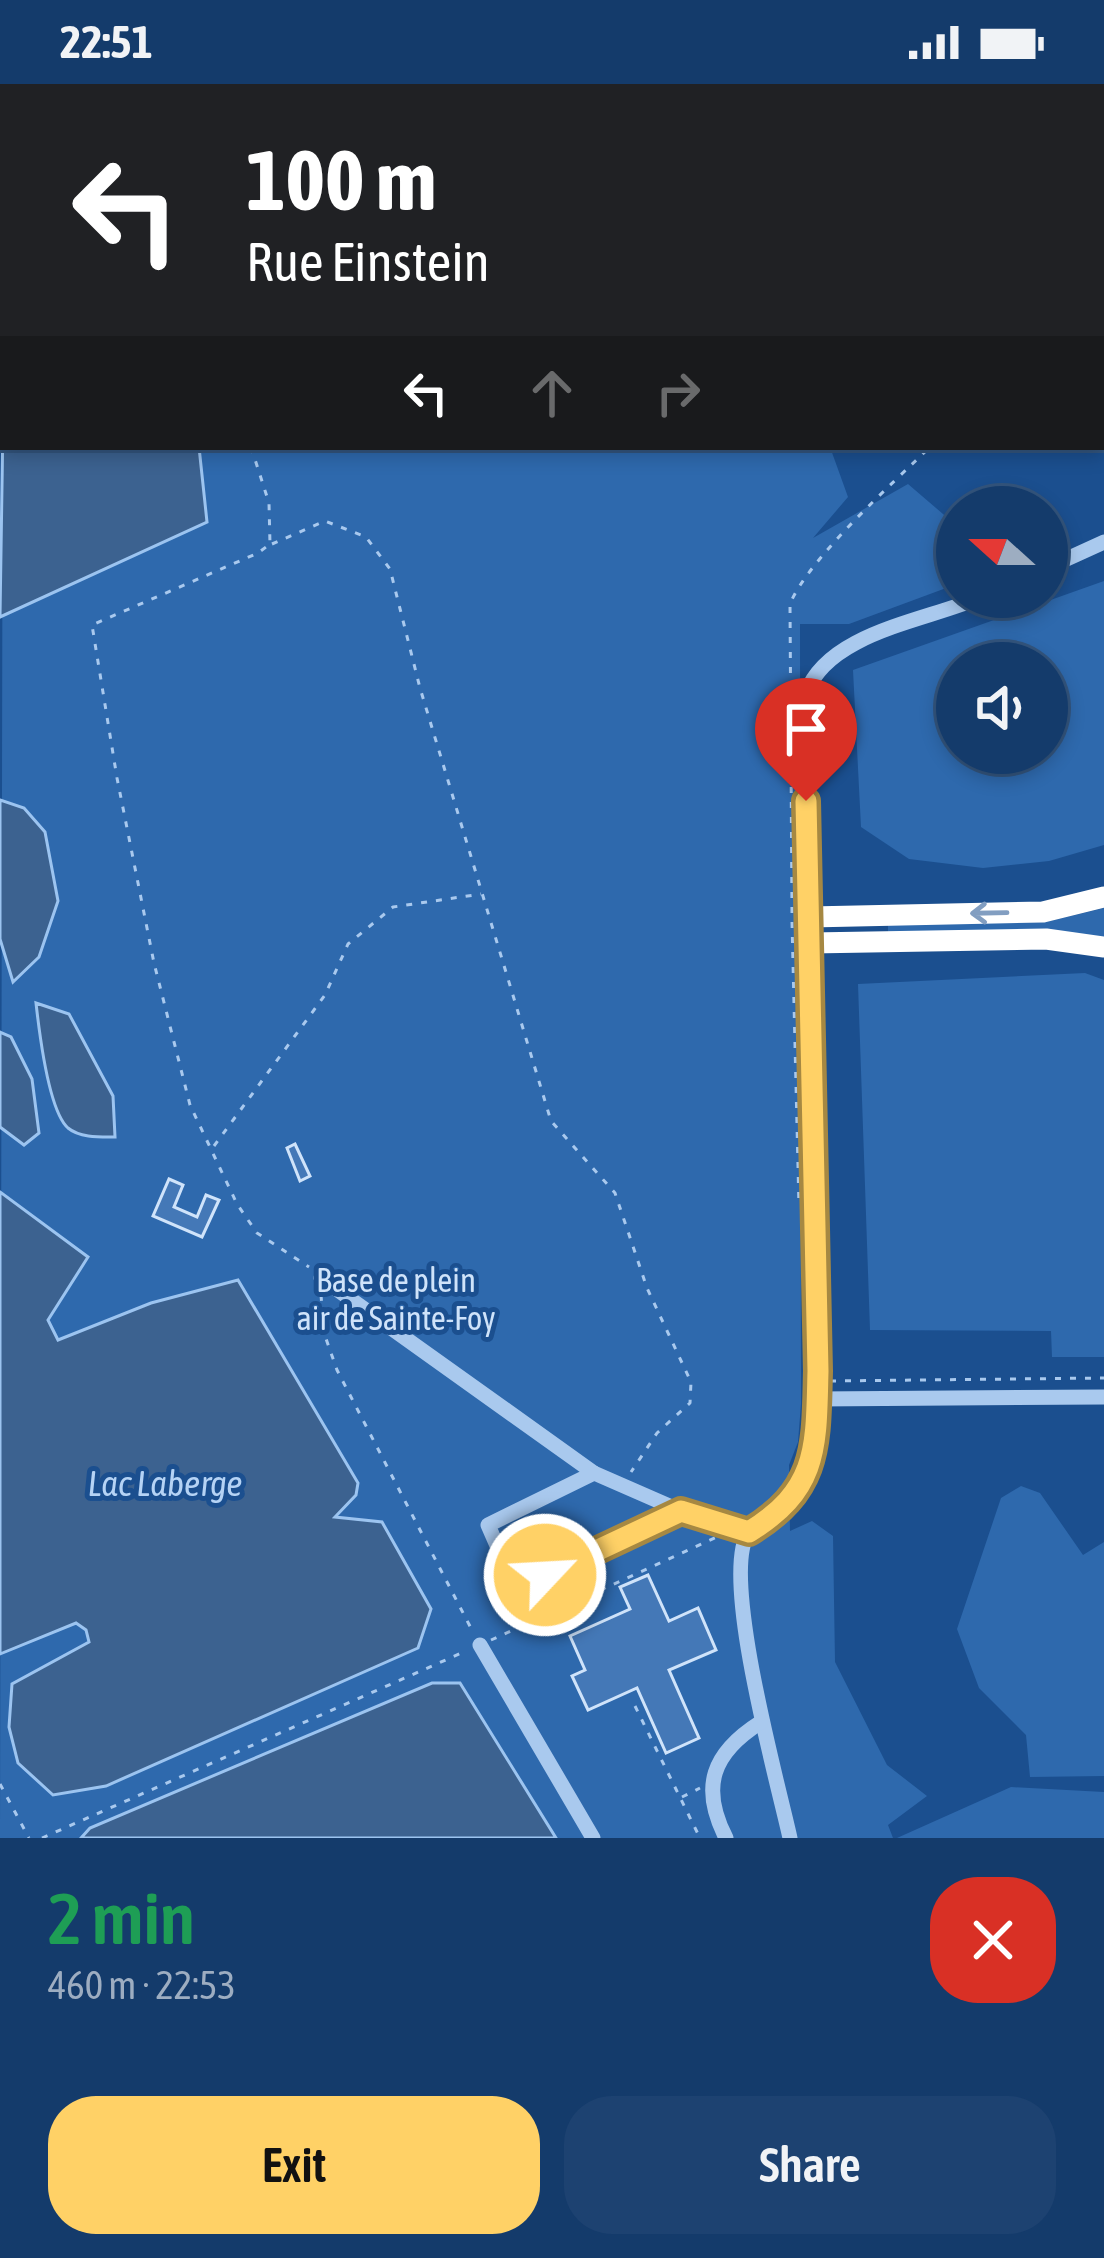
<!DOCTYPE html>
<html lang="en">
<head>
<meta charset="utf-8">
<style>
	body { margin:0; font-family:"Asap Condensed",sans-serif; background:#1d4271; color:#f1f3f6; height:100vh; display:flex; flex-direction:column; font-size:45px; white-space:nowrap }
	* { box-sizing:border-box; margin:0 }
	p { font-size:39px; color:#9dadc1 }
	.icon { flex:none; width:66px; height:66px; fill:none; stroke:currentColor; stroke-width:2; stroke-linecap:round; stroke-linejoin:round }
	.map { position:relative; height:1754px; overflow:hidden }
	.details { display:flex; flex-direction:column; background:#143b6b; flex:1 }
	.details>* { flex:none }
	.banner { position:absolute; left:0px; top:0px; width:1104px; height:366px; box-shadow:0 6px 18px #0003,0 0 0 3px #33557e; background:#202124; color:#fff; overflow:hidden }
	.needle { width:78px; rotate:291deg }
	.fabs { position:absolute; left:936px; top:402px; display:grid; gap:24px }
	.fabs a { display:grid; place-items:center; width:132px; height:132px; border-radius:50%; background:#143b6b; box-shadow:0 6px 18px #0003,0 0 0 3px #33557e; font-size:60px }
	.pin { position:absolute; display:grid; place-items:center; width:102px; height:102px; color:#fff; margin:-123px -51px; border-radius:50% 50% 50% 0; rotate:-45deg; box-shadow:0 0 12px #0007 }
	.pin .icon { rotate:45deg }
	.me { position:absolute; width:132px; margin:-66px; rotate:65deg; stroke-linejoin:round; filter:drop-shadow(0 0 9px #0008) }
	.turn { display:flex; align-items:center; gap:42px; height:252px; padding:0 48px; font-size:54px }
	.turn .icon { width:156px; height:156px; stroke-width:2.5 }
	.turn b { display:block; font-size:84px; line-height:102px }
	.lanes { display:flex; align-items:center; height:114px; padding:0 48px; background:#0003; justify-content:center; gap:60px; direction:ltr }
	.lanes .off { opacity:.35 }
	.round { display:grid; place-items:center; flex:none; width:126px; height:126px; border-radius:48px; background:#1d4271 }
	.headline { display:flex; align-items:center; justify-content:space-between; height:204px; padding:0 48px }
	h1 { font-size:72px; font-weight:600; line-height:90px; color:#1e9e55 }
	.action { display:flex; gap:24px; margin-top:auto; padding:24px 48px }
	.action a { flex:1; height:138px; border-radius:48px; background:#ffd166; color:#111; font-size:48px; font-weight:600; line-height:138px; text-align:center }
	.action a+a { background:#1d4271; color:#f1f3f6 }
	.status { display:flex; justify-content:space-between; align-items:center; height:84px; padding:0 60px; background:#143b6b; direction:ltr }
	.status svg { height:33px; fill:currentColor }
	.map>svg:first-child { display:block }
	.green { fill:#2e69ad; fill-rule:evenodd }
	.water { fill:#3c6290; stroke:#9cc4f0; stroke-width:3 }
	.building { fill:#4478b7; stroke:#cfe3fa; stroke-width:3 }
	.lines { fill:none; stroke-linecap:round; stroke-linejoin:round }
	.path { stroke:#a9c9ee; stroke-width:3; stroke-dasharray:6 9; stroke-linecap:butt }
	.minor { stroke:#a9c9ee; stroke-width:15 }
	.highway { stroke:#fff; stroke-width:21 }
	.oneway { stroke:#829ec1 }
	.route-casing { stroke:#a68842; stroke-width:30 }
	.route { stroke:#ffd166; stroke-width:21 }
	.labels { text-anchor:middle; dominant-baseline:central; stroke-width:10; stroke-linejoin:round; paint-order:stroke }
	.park-label { font-size:33px; fill:#cfe3fa; stroke:#1b4f8f }
	.water-label { font-size:36px; font-style:italic; fill:#b5d3f5; stroke:#1b4f8f }
</style>
</head>
<body>
<div class="status"><b>22:51</b><svg viewBox="0 0 49 12"><path d="M0 12V9h3v3zM5 12V6h3v6zM10 12V3h3v9zM15 12V0h3v12zM26 1h20v11H26zM47 4h2v5h-2z"/></svg></div>
<div class="map">
<svg width="1104" height="1754" viewBox="0 0 1104 1754">
	<rect width="100%" height="100%" fill="#1b4f8f"/>
	<!-- green -->
	<g class="green">
		<polygon points="3,182 3,363 830,363 848,413 813,454 908,400 957,442 957,500 849,540 800,540 801,1320 798,1358 789,1381 790,1447 812,1437 833,1452 835,1578 887,1681 927,1712 888,1741 893,1754 0,1754"/>
		<path d="M1104 497V761L1049 777 983 784 909 775 861 743 853 586ZM957 579H1047V669H957Z"/>
		<polygon points="1104,824 1104,853 1047,846 888,849 888,840 1046,838"/>
		<polygon points="1085,889 1104,896 1104,1273 1052,1273 1051,1247 870,1246 858,900"/>
		<polygon points="1021,1402 1040,1409 1083,1471 1104,1458 1104,1692 1030,1693 1026,1651 979,1604 957,1545 1001,1414"/>
		<polygon points="1011,1703 1104,1708 1104,1754 897,1754"/>
	</g>
	<!-- water -->
	<g class="water">
		<polygon points="3,336 3,363 199,363 207,438 0,533"/>
		<polygon points="0,716 24,724 45,748 58,817 39,873 13,898 0,855"/>
		<path d="M36 919 69 930 113 1012 115 1053C100 1053 80 1054 68 1044 48 1026 39 946 36 919Z"/>
		<polygon points="0,948 11,953 32,995 39,1049 24,1061 0,1043"/>
		<polygon points="0,1108 88,1173 48,1236 58,1256 151,1219 238,1196 358,1399 356,1411 335,1433 382,1438 431,1525 418,1564 106,1702 53,1711 18,1679 9,1643 12,1600 89,1558 86,1546 76,1539 0,1570"/>
		<polygon points="432,1599 460,1599 556,1754 81,1754 90,1744"/>
	</g>
	<!-- building -->
	<g class="building">
		<polygon points="295,1060 310,1092 300,1097 287,1064"/>
		<polygon points="169,1095 183,1101 174,1123 197,1133 206,1111 219,1116 202,1153 153,1132"/>
		<polygon points="648,1491 669,1537 698,1524 716,1566 669,1586 699,1654 666,1669 637,1604 588,1626 572,1592 585,1586 570,1552 630,1525 620,1503"/>
	</g>
	<g class="lines">
		<!-- path -->
		<g class="path">
			<polyline points="717,0 720,3"/>
			<polyline points="0,295 3,293"/>
			<polyline points="251,363 269,419 270,460 258,469 92,541 117,694 154,879 190,1021 237,1120 257,1149 309,1183"/>
			<polyline points="272,460 325,437 366,453 390,485 420,604 551,1037 615,1109 647,1204 691,1298 690,1319 657,1349 631,1388"/>
			<path d="M792 829 790 520C809 474 893 399 930 363"/>
			<polyline points="792,838 799,1123"/>
			<polyline points="214,1062 325,911 348,860 393,823 481,810"/>
			<polyline points="321,1211 324,1249 337,1286 474,1550"/>
			<polyline points="830,1297 1104,1294"/>
			<polyline points="551,1504 559,1522"/>
			<polyline points="491,1556 717,1453"/>
			<polyline points="635,1622 700,1754"/>
			<polyline points="0,1700 29,1754"/>
			<polyline points="682,1713 700,1704"/>
			<polyline points="42,1754 466,1567"/>
		</g>
		<!-- minor -->
		<g class="minor">
			<polyline points="35,0 40,3"/>
			<polyline points="103,0 109,3"/>
			<polyline points="268,0 275,3"/>
			<polyline points="1047,484 1104,458"/>
			<polyline points="321,1194 594,1389"/>
			<polyline points="817,1315 1104,1313"/>
			<polyline points="681,1427 516,1505 488,1441 594,1389 681,1427 749,1448"/>
			<path d="M749 1448C819 1405 815 1363 818 1287L806 609C829 548 926 537 981 513"/>
			<path d="M749 1448C719 1488 778 1699 790 1754"/>
			<polyline points="480,1561 593,1754"/>
			<path d="M726 1754C700 1703 712 1669 761 1638"/>
		</g>
		<!-- highway -->
		<g class="highway">
			<polyline points="810,833 1043,828 1104,813"/>
			<polyline points="811,859 1046,855 1104,863"/>
		</g>
	</g>
	<!-- one-way arrows -->
	<defs><path id="oneway-shaft" d="M-6 0H5M1.5-3L5.5 0L1.5 3" fill="none" stroke-width="1.6" stroke-linecap="round" stroke-linejoin="round" transform="scale(3)"/></defs>
	<use class="oneway" href="#oneway-shaft" transform="translate(989 829) rotate(179)"/>
	<g class="lines">
		<!-- route casing -->
		<g class="route-casing">
			<path id="route" d="M545 1491 681 1427 749 1448C819 1405 816 1363 818 1287L806 717"/>
		</g>
		<!-- route -->
		<use href="#route" class="route"/>
	</g>
	<g class="labels">
		<!-- park labels -->
		<g class="park-label">
			<text x="396" y="1196">Base de plein<tspan x="396" dy="38">air de Sainte-Foy</tspan></text>
		</g>
		<!-- water labels -->
		<g class="water-label">
			<text x="165" y="1399">Lac Laberge</text>
		</g>
	</g>
</svg>
<div class="fabs">
<a><svg class="needle" viewBox="-14 -14 28 28"><path d="M0-13l5 13h-10z" fill="#e53935"/><path d="M0 13l5-13h-10z" fill="#9dadc1"/></svg></a>
<a><svg class="icon" aria-label="sound" viewBox="0 0 24 24"><path d="M4 9h4l5-4v14l-5-4H4zM17 9q2 3 0 6"/></svg></a>
</div>
<div class="pin" style="left:806px;top:717px;background:#d93025"><svg class="icon" aria-label="arrive" viewBox="0 0 24 24"><path d="M6 21V4h12l-3 4 3 4H6"/></svg></div>
<svg class="me" style="left:545px;top:1491px" viewBox="-20 -20 40 40"><circle r="17" fill="#ffd166" stroke="#fff" stroke-width="3"/><path d="M0-11L8 9 0 5-8 9z" fill="#fff"/></svg>
<div class="banner">
<div class="turn"><svg class="icon" aria-label="left" viewBox="0 0 24 24"><path d="M17 20v-9H6M10 6l-5 5 5 5"/></svg><div><b>100 m</b>Rue Einstein</div></div>
<div class="lanes"><svg class="icon" aria-label="left" viewBox="0 0 24 24"><path d="M17 20v-9H6M10 6l-5 5 5 5"/></svg><svg class="icon off" aria-label="ahead" viewBox="0 0 24 24"><path d="M12 20V5M6 11l6-6 6 6"/></svg><svg class="icon off" aria-label="right" viewBox="0 0 24 24"><path d="M7 20v-9h11M14 6l5 5-5 5"/></svg></div>
</div>
</div>
<section class="details">
<div class="headline"><div><h1>2 min</h1><p>460 m · 22:53</p></div><a class="round" style="background:#d93025;color:#fff"><svg class="icon" aria-label="close" viewBox="0 0 24 24"><path d="M6 6l12 12M18 6L6 18"/></svg></a></div>
<div class="action"><a>Exit</a><a>Share</a></div>
</section>
</body>
</html>
